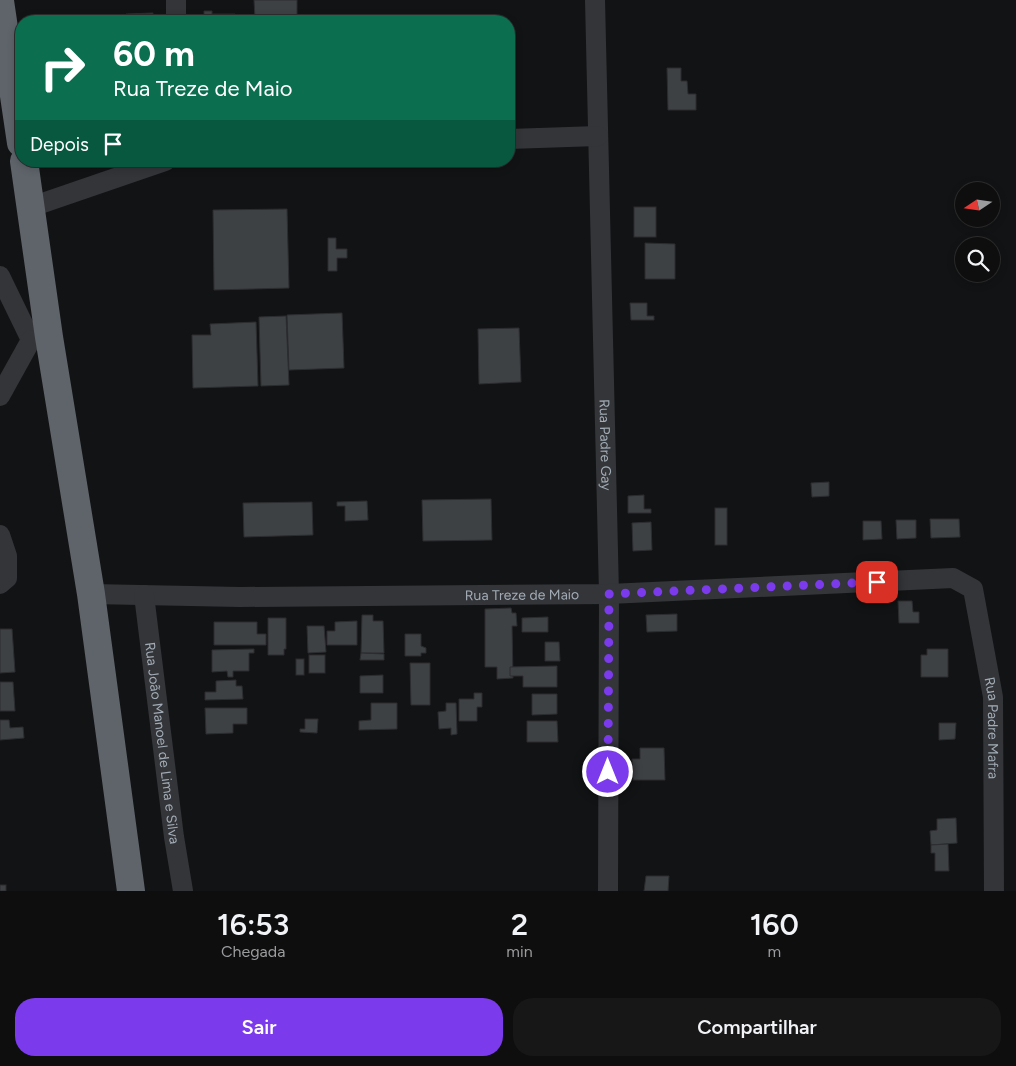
<!DOCTYPE html>
<html lang="pt">
<head>
<meta charset="utf-8">
<style>
	body { margin:0; font-family:Figtree,sans-serif; background:#171718; color:#f1f3f6; height:100vh; display:flex; flex-direction:column; font-size:19px; white-space:nowrap }
	* { box-sizing:border-box; margin:0 }
	p { font-size:16px; color:#9b9c9e }
	.icon { flex:none; width:28px; height:28px; fill:none; stroke:currentColor; stroke-width:2; stroke-linecap:round; stroke-linejoin:round }
	.map { position:relative; height:891px; overflow:hidden }
	.sheet { display:flex; flex-direction:column; background:#0e0e0f; flex:1 }
	.sheet>* { flex:none }
	.banner { position:absolute; left:15px; top:15px; width:500px; height:152px; border-radius:20px; box-shadow:0 2px 8px #0003,0 0 0 1px #2e2e2f; background:#0b6e4f; color:#fff; overflow:hidden }
	.needle { width:32px; rotate:257deg }
	.buttons { position:absolute; left:955px; top:182px; display:grid; gap:10px }
	.buttons a { display:grid; place-items:center; width:45px; height:45px; border-radius:50%; background:#0e0e0f; box-shadow:0 2px 8px #0003,0 0 0 1px #2e2e2f; font-size:25px }
	.pin { position:absolute; display:grid; place-items:center; width:42px; height:42px; color:#fff; margin:-21px; border-radius:10px; box-shadow:0 2px 8px #0006 }
	.me { position:absolute; width:55px; margin:-28px; rotate:0deg; stroke-linejoin:round; filter:drop-shadow(0 0 4px #0008) }
	.turn { display:flex; align-items:center; gap:18px; height:105px; padding:0 15px; font-size:22px }
	.turn .icon { width:65px; height:65px; stroke-width:2.5 }
	.turn b { display:block; font-size:35px; line-height:42px }
	.then { display:flex; align-items:center; height:48px; padding:0 15px; background:#0003; gap:10px; font-size:19px }
	.eta { display:flex; justify-content:space-evenly; align-items:center; height:85px; text-align:center }
	.eta b { font-size:30px; font-weight:600; line-height:35px }
	.action { display:flex; gap:10px; margin-top:auto; padding:10px 15px }
	.action a { flex:1; height:58px; border-radius:20px; background:#7c3aed; color:#fff; font-size:20px; font-weight:600; line-height:58px; text-align:center }
	.action a+a { background:#171718; color:#f1f3f6 }
	.map>svg:first-child { display:block }
	.building { fill:#3e4144; stroke:#2c2d30 }
	.lines { fill:none; stroke-linecap:round; stroke-linejoin:round }
	.minor { stroke:#333539; stroke-width:20 }
	.highway { stroke:#5f646b; stroke-width:28 }
	.route { stroke:#7c3aed; stroke-width:9; stroke-dasharray:0 16.2 }
	.labels { text-anchor:middle; dominant-baseline:central; stroke-width:5; stroke-linejoin:round; paint-order:stroke }
	.street-label { font-size:14px; fill:#a3acb6; stroke:#0d0e0f }
</style>
</head>
<body>
<div class="map">
<svg width="1016" height="891" viewBox="0 0 1016 891">
	<rect width="100%" height="100%" fill="#121314"/>
	<!-- building -->
	<g class="building">
		<polygon points="254,0 297,0 297,18 255,19"/>
		<polygon points="204,11 212,11 212,14 235,14 235,21 200,21 200,16 204,15"/>
		<polygon points="153,13 153,21 127,21 126,14"/>
		<polygon points="667,68 681,68 681,81 687,81 688,94 696,94 696,110 668,110"/>
		<rect x="634" y="207" width="22" height="30"/>
		<polygon points="287,209 289,288 214,290 213,210"/>
		<polygon points="328,238 336,238 336,249 347,249 347,258 337,258 337,271 328,271"/>
		<polygon points="645,243 675,244 675,279 645,279"/>
		<polygon points="630,303 647,303 647,316 654,316 654,320 631,320"/>
		<polygon points="342,313 344,368 289,370 287,315"/>
		<polygon points="286,316 289,385 261,386 259,317"/>
		<polygon points="256,322 258,386 193,388 192,335 211,335 210,324"/>
		<polygon points="519,328 521,382 479,384 478,329"/>
		<polygon points="829,482 829,496 812,497 811,483"/>
		<polygon points="644,495 644,509 651,509 651,513 628,513 628,496"/>
		<polygon points="491,499 492,540 423,541 422,500"/>
		<polygon points="367,501 368,520 345,521 345,506 337,506 337,502"/>
		<polygon points="312,502 313,535 244,537 243,503"/>
		<rect x="715" y="508" width="12" height="37"/>
		<polygon points="930,519 959,519 960,537 931,538"/>
		<polygon points="896,520 916,520 916,538 897,539"/>
		<polygon points="863,521 881,521 882,539 863,540"/>
		<polygon points="651,522 652,550 633,551 632,523"/>
		<polygon points="898,601 912,601 913,612 919,612 919,623 899,623"/>
		<polygon points="511,608 512,613 516,613 517,626 512,626 513,678 497,679 497,667 485,667 485,609"/>
		<polygon points="677,614 677,631 647,632 646,615"/>
		<polygon points="362,615 373,615 373,621 383,621 384,653 361,653"/>
		<polygon points="548,617 548,632 522,632 522,618"/>
		<polygon points="268,618 286,618 286,649 284,649 284,655 268,655"/>
		<polygon points="357,621 357,645 327,645 327,631 335,631 335,622"/>
		<polygon points="214,622 257,622 257,634 266,634 266,645 214,645"/>
		<polygon points="307,626 324,626 326,652 308,653"/>
		<polygon points="0,629 12,629 15,672 0,673"/>
		<polygon points="405,634 421,634 421,646 426,648 426,653 421,653 421,656 405,656"/>
		<polygon points="545,642 559,642 560,661 545,661"/>
		<polygon points="254,649 254,653 249,653 249,671 233,671 233,677 228,677 227,671 212,672 212,650"/>
		<polygon points="927,649 948,649 948,677 921,677 921,655 927,655"/>
		<polygon points="361,653 384,654 384,660 360,660"/>
		<rect x="309" y="655" width="16" height="18"/>
		<rect x="296" y="659" width="8" height="16"/>
		<polygon points="410,663 430,663 430,705 411,705"/>
		<polygon points="557,666 557,687 523,687 523,676 510,676 510,667"/>
		<polygon points="383,675 383,693 360,693 360,676"/>
		<polygon points="236,680 236,686 242,686 243,699 205,700 205,692 216,692 216,681"/>
		<polygon points="0,682 13,682 15,711 0,711"/>
		<polygon points="474,693 482,693 482,707 477,707 477,721 459,721 459,699 474,699"/>
		<polygon points="532,694 557,694 557,714 532,715"/>
		<polygon points="371,703 397,703 397,729 359,730 359,721 371,720"/>
		<polygon points="446,703 456,703 457,734 451,735 451,728 439,729 438,712 446,711"/>
		<polygon points="205,708 247,708 247,724 233,724 233,733 206,734"/>
		<polygon points="305,719 318,719 317,733 300,732 300,729 305,729"/>
		<polygon points="0,720 9,720 10,728 23,727 24,738 0,740"/>
		<polygon points="527,721 557,721 558,742 527,742"/>
		<polygon points="939,723 956,723 955,739 939,740"/>
		<polygon points="640,748 664,748 665,780 633,780 632,759 640,759"/>
		<polygon points="956,818 957,843 931,845 930,831 937,830 937,819"/>
		<polygon points="948,844 949,871 935,871 935,853 931,853 931,845"/>
		<polygon points="646,876 669,876 668,891 644,891"/>
		<rect x="0" y="885" width="6" height="6"/>
	</g>
	<g class="lines">
		<!-- minor -->
		<g class="minor">
			<polyline points="176,0 176,21"/>
			<path id="s1" d="M595 0 609 594 608 891"/>
			<polyline points="509,139 598,136"/>
			<polyline points="31,207 165,161"/>
			<polyline points="0,276 31,340 49,337"/>
			<polyline points="0,396 31,340"/>
			<polyline points="0,535 7,556 7,578 0,584"/>
			<path id="s2" d="M91 594 240 597 609 594 953 578 973 589 993 697 994 891"/>
			<path id="s3" d="M144 595 174 837 183 891"/>
		</g>
		<!-- highway -->
		<g class="highway">
			<polyline points="0,1 21,143"/>
			<polyline points="24,161 49,337 91,594 131,891"/>
		</g>
	</g>
	<g class="lines">
		<!-- route -->
		<polyline class="route" points="608,772 609,594 877,582"/>
	</g>
	<g class="labels">
		<!-- street labels -->
		<g class="street-label">
			<text stroke="none"><textPath href="#s1" startOffset="445">Rua Padre Gay</textPath></text>
			<text stroke="none"><textPath href="#s2" startOffset="431">Rua Treze de Maio</textPath></text>
			<text stroke="none"><textPath href="#s2" startOffset="1026">Rua Padre Mafra</textPath></text>
			<text stroke="none"><textPath href="#s3" startOffset="149">Rua João Manoel de Lima e Silva</textPath></text>
		</g>
	</g>
</svg>
<div class="buttons">
<a><svg class="needle" viewBox="-14 -14 28 28"><path d="M0-13l5 13h-10z" fill="#e53935"/><path d="M0 13l5-13h-10z" fill="#9b9c9e"/></svg></a>
<a><svg class="icon" aria-label="search" viewBox="0 0 24 24"><circle cx="10" cy="10" r="6"/><path d="M15 15l6 6"/></svg></a>
</div>
<div class="pin" style="left:877px;top:582px;background:#d93025"><svg class="icon" aria-label="arrive" viewBox="0 0 24 24"><path d="M6 21V4h12l-3 4 3 4H6"/></svg></div>
<svg class="me" style="left:608px;top:772px" viewBox="-20 -20 40 40"><circle r="17" fill="#7c3aed" stroke="#fff" stroke-width="3"/><path d="M0-11L8 9 0 5-8 9z" fill="#fff"/></svg>
<div class="banner">
<div class="turn"><svg class="icon" aria-label="right" viewBox="0 0 24 24"><path d="M7 20v-9h11M14 6l5 5-5 5"/></svg><div><b>60 m</b>Rua Treze de Maio</div></div>
<div class="then">Depois<svg class="icon" aria-label="arrive" viewBox="0 0 24 24"><path d="M6 21V4h12l-3 4 3 4H6"/></svg></div>
</div>
</div>
<section class="sheet">
<div class="eta">
<div><b>16:53</b><p>Chegada</p></div>
<div><b>2</b><p>min</p></div>
<div><b>160</b><p>m</p></div>
</div>
<div class="action"><a>Sair</a><a>Compartilhar</a></div>
</section>
</body>
</html>
